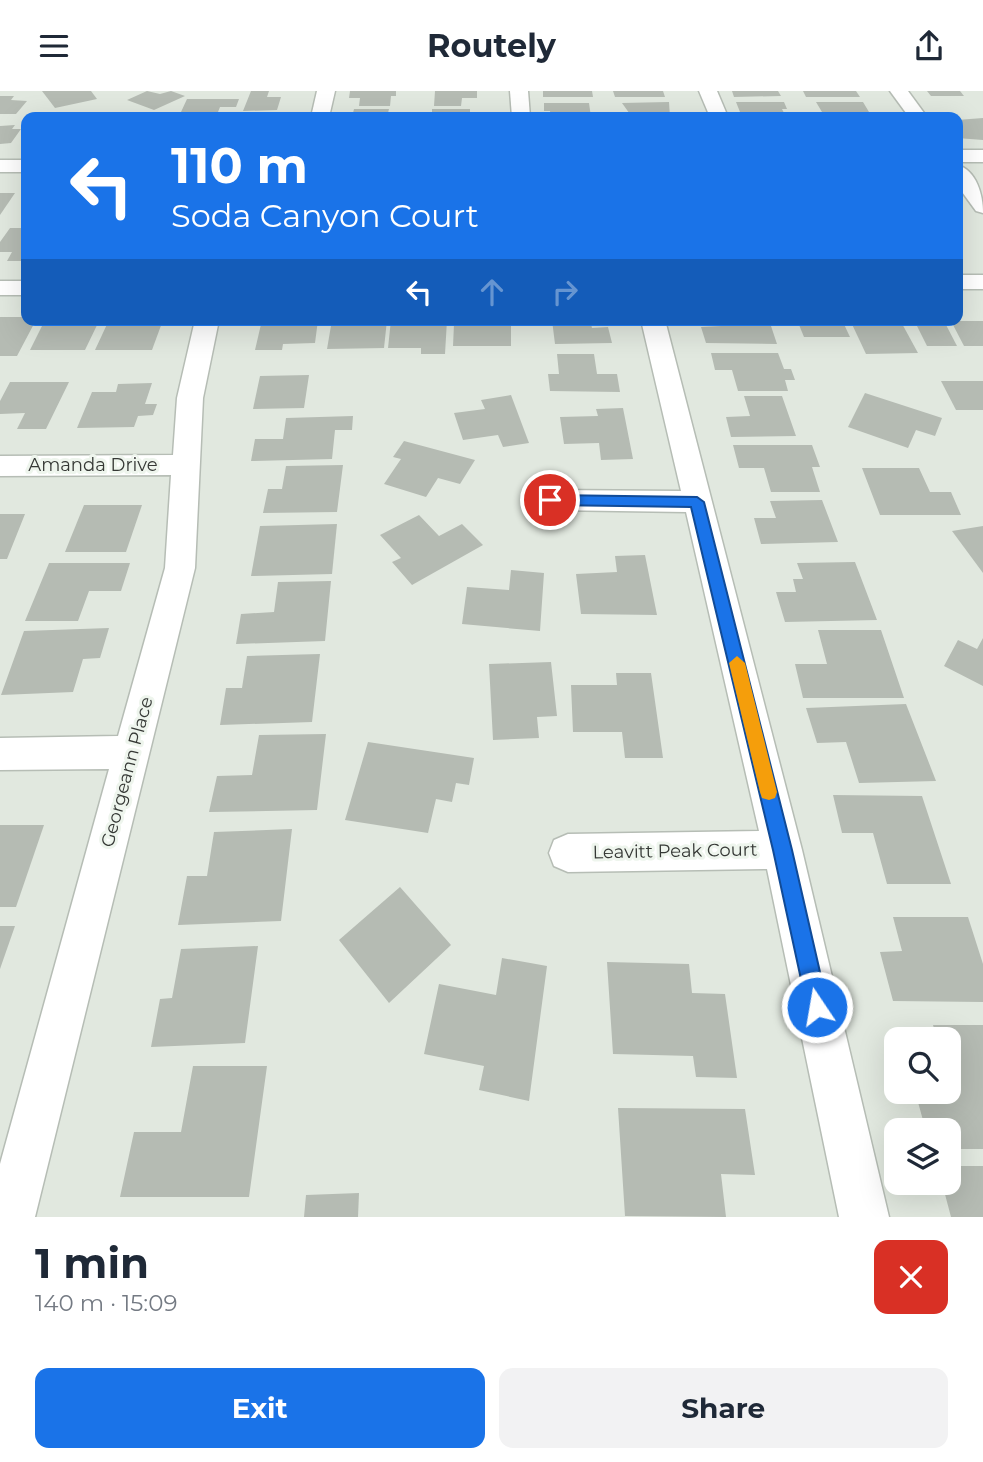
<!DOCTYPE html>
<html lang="en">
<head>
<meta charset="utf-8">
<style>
	body { margin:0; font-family:Montserrat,sans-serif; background:#f2f2f3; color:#1f2937; height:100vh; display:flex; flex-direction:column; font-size:26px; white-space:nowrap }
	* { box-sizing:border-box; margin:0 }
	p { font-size:23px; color:#747a83 }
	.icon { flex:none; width:38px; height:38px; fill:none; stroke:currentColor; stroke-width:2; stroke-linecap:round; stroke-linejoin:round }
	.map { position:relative; height:1126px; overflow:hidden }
	.details { display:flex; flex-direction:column; background:#fff; flex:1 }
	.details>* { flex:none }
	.banner { position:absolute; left:21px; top:21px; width:942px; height:214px; border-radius:14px; box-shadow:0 7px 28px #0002; background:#1a73e8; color:#fff; overflow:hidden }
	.fabs { position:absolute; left:884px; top:936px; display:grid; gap:14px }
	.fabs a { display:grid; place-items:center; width:77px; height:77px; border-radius:14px; background:#fff; box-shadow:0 7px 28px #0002; font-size:35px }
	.pin { position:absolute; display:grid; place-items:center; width:60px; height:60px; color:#fff; margin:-30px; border:4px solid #fff; border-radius:50%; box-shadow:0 2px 7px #0007 }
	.me { position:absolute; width:77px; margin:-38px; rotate:348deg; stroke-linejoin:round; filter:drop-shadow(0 0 5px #0008) }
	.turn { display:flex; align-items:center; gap:24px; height:147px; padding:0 35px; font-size:32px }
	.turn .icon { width:91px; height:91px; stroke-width:2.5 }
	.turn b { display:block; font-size:49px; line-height:60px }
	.lanes { display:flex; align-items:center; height:66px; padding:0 35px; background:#0003; justify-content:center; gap:35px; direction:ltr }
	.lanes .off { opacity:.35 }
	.round { display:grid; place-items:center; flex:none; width:74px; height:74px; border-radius:14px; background:#f2f2f3 }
	.summary { display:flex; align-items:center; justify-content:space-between; height:119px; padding:0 35px }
	h1 { font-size:42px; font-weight:700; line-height:52px }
	.action { display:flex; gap:14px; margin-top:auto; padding:14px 35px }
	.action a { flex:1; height:80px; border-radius:14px; background:#1a73e8; color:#fff; font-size:28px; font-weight:700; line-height:80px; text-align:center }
	.action a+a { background:#f2f2f3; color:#1f2937 }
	header { display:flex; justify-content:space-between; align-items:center; height:91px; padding:0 35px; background:#fff; font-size:32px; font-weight:700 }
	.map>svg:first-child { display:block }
	.building { fill:#b5bbb3 }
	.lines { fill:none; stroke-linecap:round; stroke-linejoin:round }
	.minor-casing { stroke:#b6bdb5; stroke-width:3 }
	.minor { fill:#fff; fill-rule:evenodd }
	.route { fill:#1a73e8; stroke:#114b97; stroke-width:2 }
	.slow { fill:#f59e0b }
	.labels { text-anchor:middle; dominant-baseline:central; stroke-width:6; stroke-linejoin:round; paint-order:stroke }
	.street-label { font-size:18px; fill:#353835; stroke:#eef5ed }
</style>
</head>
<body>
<header><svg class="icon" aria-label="menu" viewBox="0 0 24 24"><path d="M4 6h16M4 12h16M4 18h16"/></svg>Routely<svg class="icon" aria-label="share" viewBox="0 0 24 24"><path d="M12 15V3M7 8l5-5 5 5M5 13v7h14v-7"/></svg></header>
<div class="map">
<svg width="983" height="1126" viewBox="0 0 983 1126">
	<rect width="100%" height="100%" fill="#e1e8df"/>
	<!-- building -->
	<g class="building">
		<polygon points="42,0 91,0 97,8 55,17"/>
		<polygon points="147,0 160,3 171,0 185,5 154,19 127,9"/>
		<polygon points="251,0 269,0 267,6 281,6 277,19 243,20"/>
		<polygon points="350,0 396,0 396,5 391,5 390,15 359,15 360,7 349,7"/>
		<polygon points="435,0 477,0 477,7 462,7 461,15 434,15"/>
		<polygon points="543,0 592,0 593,6 543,6"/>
		<polygon points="613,0 663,0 665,6 615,6"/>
		<polygon points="732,0 778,0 781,5 734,6"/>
		<polygon points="803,0 856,0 860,6 806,6"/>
		<polygon points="927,0 960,0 964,5 931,5"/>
		<polygon points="0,5 14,5 11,9 27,10 16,23 0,23"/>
		<polygon points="187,8 239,8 236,16 220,16 218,21 181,21"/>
		<polygon points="669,11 670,26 632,26 622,12"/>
		<polygon points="736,11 784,11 787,18 782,18 786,26 758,26 756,21 740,21"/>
		<polygon points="816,11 863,11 869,21 857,21 860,26 825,26"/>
		<polygon points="544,12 589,12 591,26 551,26 550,20 544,20"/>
		<polygon points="354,18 389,18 387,26 352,26"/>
		<rect x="432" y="18" width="38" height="8"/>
		<polygon points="983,27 983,49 957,47 957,29"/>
		<polygon points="15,34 12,38 21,38 11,52 0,53 0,35"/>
		<polygon points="0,102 15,102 0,124"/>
		<polygon points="10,137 26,137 26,170 7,170 12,161 0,161 0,151"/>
		<polygon points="0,226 26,226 26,229 36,229 17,265 0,265"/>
		<polygon points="45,229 71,230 99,230 85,259 30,259"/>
		<polygon points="109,229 163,229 152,259 95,259"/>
		<polygon points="262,229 318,229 315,252 283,253 282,259 255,259"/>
		<polygon points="332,229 387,229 384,257 327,258"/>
		<polygon points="391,229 447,229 445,263 421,263 421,257 388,257"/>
		<polygon points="485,229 511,229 511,255 453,255 454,233 485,233"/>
		<polygon points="552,229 590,229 592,237 608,236 612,252 555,253"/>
		<polygon points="719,229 769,229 777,253 706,252 701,236 721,235"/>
		<polygon points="797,229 842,229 850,246 804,246"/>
		<polygon points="850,229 900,229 918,262 866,263"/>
		<polygon points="914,229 944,230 957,255 927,255"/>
		<polygon points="951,230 983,230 983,255 964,255"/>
		<polygon points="711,262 778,262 784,278 791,278 795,289 785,289 788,300 738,300 732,279 715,279"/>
		<polygon points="557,263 594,263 597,283 617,283 620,301 550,300 548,283 559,283"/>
		<polygon points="309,284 304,317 253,318 260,285"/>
		<polygon points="941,290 983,290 983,319 956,319"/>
		<polygon points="10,291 69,291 46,338 17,338 25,322 0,323 0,310"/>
		<polygon points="152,292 145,313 157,313 153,324 138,325 134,336 77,337 92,301 116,301 118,293"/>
		<polygon points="865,302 942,327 935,345 916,339 908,357 848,336"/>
		<polygon points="511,304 529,352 503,356 498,344 463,349 454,322 485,318 481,309"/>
		<polygon points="744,305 782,305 796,345 731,346 726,326 750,325"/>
		<polygon points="623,317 633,368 601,369 599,352 564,353 560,326 598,325 596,318"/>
		<polygon points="353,325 352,339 335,339 332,368 251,370 255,348 283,348 286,327"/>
		<polygon points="404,350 475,369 460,393 438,387 426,406 384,393 401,368 393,366"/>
		<polygon points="733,354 812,354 820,376 812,376 820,401 771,401 764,377 739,377"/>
		<polygon points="343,374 337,421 263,422 268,398 282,398 286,375"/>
		<polygon points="862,377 919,377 930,401 951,401 961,424 880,424"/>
		<polygon points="822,409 838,451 761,453 754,427 776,427 770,410"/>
		<polygon points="84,414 142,414 126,461 65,461"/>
		<polygon points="0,423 25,423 7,468 0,468"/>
		<polygon points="419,424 439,445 462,433 483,454 412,494 392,471 401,467 380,444"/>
		<polygon points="337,433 332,483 251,485 260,435"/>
		<polygon points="983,435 983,482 952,440"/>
		<polygon points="645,464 657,524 581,523 576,483 617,481 615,465"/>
		<polygon points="855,471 877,529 785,531 776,501 796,501 793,488 803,488 797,472"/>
		<polygon points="49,472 130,472 121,500 89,500 78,530 25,530"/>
		<polygon points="511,479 544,482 540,540 462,533 467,496 509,499"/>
		<polygon points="331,490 325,550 236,553 241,523 274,521 278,491"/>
		<polygon points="109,537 100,567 83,568 73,601 1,604 24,540"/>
		<polygon points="818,539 881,539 904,607 803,607 795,573 827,573"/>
		<polygon points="983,547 983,595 944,575 958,549 977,558"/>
		<polygon points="320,563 312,631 220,634 226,597 242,597 247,565"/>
		<polygon points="551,571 557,625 537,626 539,647 493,649 489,573"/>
		<polygon points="616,582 651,582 663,667 625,667 622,641 573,641 571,594 617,594"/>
		<polygon points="906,613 936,690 859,692 846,651 817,652 806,617"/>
		<polygon points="326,643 317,719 209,721 217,685 252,684 259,644"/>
		<polygon points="368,651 474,667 469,694 456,692 452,711 436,708 428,742 345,729"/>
		<polygon points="833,704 922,705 951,793 887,793 873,742 842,742"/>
		<polygon points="0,734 44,734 16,816 0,816"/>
		<polygon points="292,738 281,830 178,834 187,785 207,785 214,741"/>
		<polygon points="400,796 451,854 389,912 339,849"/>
		<polygon points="893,826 968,826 983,873 983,911 893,910 880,861 902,860"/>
		<polygon points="0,835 15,835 0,878"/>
		<polygon points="258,855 245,952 151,956 160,908 172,907 181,858"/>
		<polygon points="502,867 547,875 529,1010 479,999 484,975 424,963 439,893 496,904"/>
		<polygon points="607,871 689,873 692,902 725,903 737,987 696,986 693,965 613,963"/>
		<polygon points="933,934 983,934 983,1058 948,1058 948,1040 926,1040 916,1004 952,1003 948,989 948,948 937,948"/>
		<polygon points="193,975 267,975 249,1106 120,1106 134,1041 181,1041"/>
		<polygon points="618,1017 745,1018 755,1084 721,1083 726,1126 625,1125"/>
		<polygon points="948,1075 983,1075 983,1126 951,1126 942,1092 948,1092"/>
		<polygon points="359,1102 358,1126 304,1126 306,1104"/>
	</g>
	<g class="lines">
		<!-- minor casing -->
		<g class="minor-casing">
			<g id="minor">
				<polygon points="317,0 335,0 329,26 311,26"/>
				<polygon points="510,0 528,0 530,26 512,26"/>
				<polygon points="699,0 717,0 728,26 710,26"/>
				<polygon points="890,0 908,0 927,26 909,26"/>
				<rect x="957" y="59" width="26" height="12"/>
				<rect x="0" y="69" width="26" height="12"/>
				<path d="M957 74C977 79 983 105 983 122L976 120 957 94Z"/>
				<rect x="957" y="184" width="26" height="14"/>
				<rect x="0" y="190" width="26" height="14"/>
				<polygon points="195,229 219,229 203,307 195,477 35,1126 0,1126 0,1073 109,678 0,679 0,647 118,645 165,477 171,384 0,385 0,365 173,364 177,307"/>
				<polygon points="641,229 665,229 802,759 889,1126 839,1126 767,778 568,781 554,775 549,762 554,749 568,743 759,740 686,421 550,419 540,416 536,409 540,402 550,399 681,400"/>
			</g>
		</g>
		<!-- minor -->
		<use href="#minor" class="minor"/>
	</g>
	<!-- route -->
	<polygon class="route" points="550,404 697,406 704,411 792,759 828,916 825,923 817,927 810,923 807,916 773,759 691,416 550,414 543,409"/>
	<!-- slow -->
	<polygon class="slow" points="737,565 745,572 777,701 775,707 769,709 762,707 760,701 729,572"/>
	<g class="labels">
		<!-- street labels -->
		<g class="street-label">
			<text x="93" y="374">Amanda Drive</text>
			<text transform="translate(127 681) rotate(-75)">Georgeann Place</text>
			<text transform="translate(675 760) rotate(-1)">Leavitt Peak Court</text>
		</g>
	</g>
</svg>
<div class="fabs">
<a><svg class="icon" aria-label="search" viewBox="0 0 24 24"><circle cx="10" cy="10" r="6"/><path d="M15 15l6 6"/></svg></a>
<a><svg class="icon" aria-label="layers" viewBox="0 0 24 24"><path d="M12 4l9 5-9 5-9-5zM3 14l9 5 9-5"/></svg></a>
</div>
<div class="pin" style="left:550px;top:409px;background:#d93025"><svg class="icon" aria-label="arrive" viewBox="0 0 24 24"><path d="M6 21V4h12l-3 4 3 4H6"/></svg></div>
<svg class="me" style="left:817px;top:916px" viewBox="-20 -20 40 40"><circle r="17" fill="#1a73e8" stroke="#fff" stroke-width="3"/><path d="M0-11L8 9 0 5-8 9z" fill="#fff"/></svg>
<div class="banner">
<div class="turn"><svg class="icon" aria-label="left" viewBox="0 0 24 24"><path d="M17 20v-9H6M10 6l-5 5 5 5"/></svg><div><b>110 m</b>Soda Canyon Court</div></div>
<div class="lanes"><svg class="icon" aria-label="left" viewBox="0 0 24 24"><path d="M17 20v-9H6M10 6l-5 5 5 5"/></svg><svg class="icon off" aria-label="ahead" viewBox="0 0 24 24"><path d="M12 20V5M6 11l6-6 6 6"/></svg><svg class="icon off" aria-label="right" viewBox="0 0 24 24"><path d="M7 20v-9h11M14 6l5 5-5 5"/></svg></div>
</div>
</div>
<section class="details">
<div class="summary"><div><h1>1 min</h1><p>140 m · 15:09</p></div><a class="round" style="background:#d93025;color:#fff"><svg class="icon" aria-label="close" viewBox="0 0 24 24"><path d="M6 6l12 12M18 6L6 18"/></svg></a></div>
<div class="action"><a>Exit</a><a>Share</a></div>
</section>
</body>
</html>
